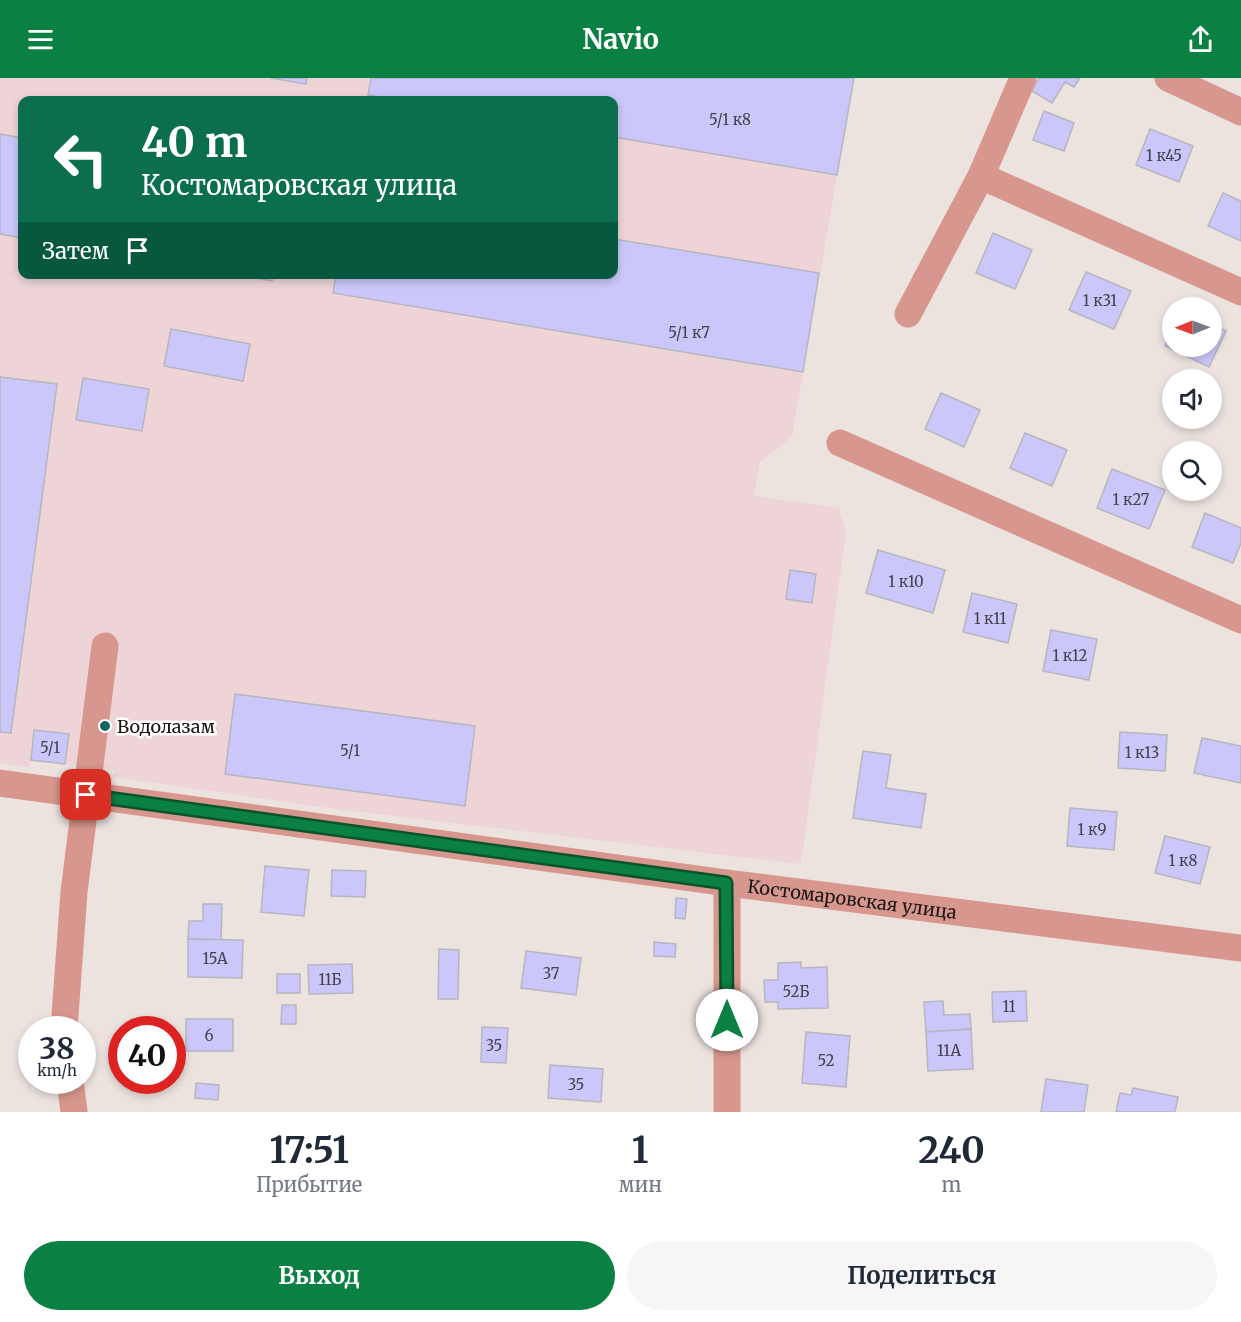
<!DOCTYPE html>
<html lang="ru">
<head>
<meta charset="utf-8">
<style>
	body { margin:0; font-family:Merriweather,serif; background:#f6f6f7; color:#1f2937; height:100vh; display:flex; flex-direction:column; font-size:22px; white-space:nowrap }
	* { box-sizing:border-box; margin:0 }
	p { font-size:20px; color:#747a83 }
	.icon { flex:none; width:33px; height:33px; fill:none; stroke:currentColor; stroke-width:2; stroke-linecap:round; stroke-linejoin:round }
	.map { position:relative; height:1034px; overflow:hidden }
	.details { display:flex; flex-direction:column; background:#fff; flex:1 }
	.details>* { flex:none }
	.banner { position:absolute; left:18px; top:18px; width:600px; height:183px; border-radius:12px; box-shadow:0 3px 9px #0003; background:#0b6e4f; color:#fff; overflow:hidden }
	.needle { width:39px; rotate:269deg }
	.buttons { position:absolute; left:1162px; top:219px; display:grid; gap:12px }
	.buttons a { display:grid; place-items:center; width:60px; height:60px; border-radius:50%; background:#fff; box-shadow:0 3px 9px #0003; font-size:30px }
	.speed { position:absolute; left:18px; top:938px; display:flex; gap:12px; font-size:30px; font-weight:700; text-align:center }
	.speed>* { display:grid; place-content:center; width:78px; height:78px; border-radius:50%; background:#fff; box-shadow:0 3px 9px #0003; line-height:1 }
	.speed small { font-size:15px; font-weight:400 }
	.speed .limit { border:9px solid #d22; background:#fff; color:#111 }
	.pin { position:absolute; display:grid; place-items:center; width:51px; height:51px; color:#fff; margin:-26px; border-radius:12px; box-shadow:0 3px 9px #0006 }
	.me { position:absolute; width:66px; margin:-33px; rotate:0deg; stroke-linejoin:round; filter:drop-shadow(0 0 4px #0008) }
	.turn { display:flex; align-items:center; gap:21px; height:126px; padding:0 24px; font-size:27px }
	.turn .icon { width:78px; height:78px; stroke-width:2.5 }
	.turn b { display:block; font-size:42px; line-height:51px }
	.then { display:flex; align-items:center; height:57px; padding:0 24px; background:#0003; gap:12px; font-size:22px }
	.eta { display:flex; justify-content:space-evenly; align-items:center; height:102px; text-align:center }
	.eta b { font-size:36px; font-weight:700; line-height:42px }
	.button { display:flex; gap:12px; margin-top:auto; padding:12px 24px }
	.button a { flex:1; height:69px; border-radius:36px; background:#0b8043; color:#fff; font-size:24px; font-weight:700; line-height:69px; text-align:center }
	.button a+a { background:#f6f6f7; color:#1f2937 }
	header { display:flex; justify-content:space-between; align-items:center; height:78px; padding:0 24px; background:#0b8043; color:#fff; font-size:27px; font-weight:700 }
	.map>svg:first-child { display:block }
	.industrial { fill:#eed4d7; fill-rule:evenodd }
	.building { fill:#cbc7fa; stroke:#b6b6be; stroke-width:1.5 }
	.lines { fill:none; stroke-linecap:round; stroke-linejoin:round }
	.minor { stroke:#d8978e; stroke-width:27 }
	.route-casing { stroke:#07532c; stroke-width:15 }
	.route { stroke:#0b8043; stroke-width:10 }
	.poi-dot { fill:#156462; stroke:#fff; stroke-width:2 }
	.labels { text-anchor:middle; dominant-baseline:central; stroke-width:5; stroke-linejoin:round; paint-order:stroke }
	.number-label { font-size:15px; fill:#46424e }
	.poi-label { font-size:18px; fill:#191614; stroke:#fff; text-anchor:start }
	.street-label { font-size:18px; fill:#191614; stroke:#fff }
</style>
</head>
<body>
<header><svg class="icon" aria-label="menu" viewBox="0 0 24 24"><path d="M4 6h16M4 12h16M4 18h16"/></svg>Navio<svg class="icon" aria-label="share" viewBox="0 0 24 24"><path d="M12 15V3M7 8l5-5 5 5M5 13v7h14v-7"/></svg></header>
<div class="map">
<svg width="1241" height="1034" viewBox="0 0 1241 1034">
	<rect width="100%" height="100%" fill="#ece3df"/>
	<!-- industrial -->
	<path class="industrial" d="M0 0H854L792 359 760 384 754 418 839 430 846 454 801 786 335 731 114 699 115 692 31 682 29 689 0 685ZM22 22H614V196H22Z"/>
	<!-- building -->
	<g class="building">
		<polygon points="270,0 307,0 306,6"/>
		<polygon points="371,0 854,0 837,97 614,59 614,22 403,22 368,17"/>
		<polygon points="1039,0 1080,0 1074,9 1065,4 1052,25 1032,13"/>
		<polygon points="1044,33 1074,45 1064,73 1033,62"/>
		<polygon points="1150,51 1193,68 1179,104 1136,87"/>
		<polygon points="0,56 22,60 22,160 0,156"/>
		<polygon points="1223,115 1241,123 1241,163 1208,148"/>
		<polygon points="993,155 1032,172 1015,211 976,195"/>
		<polygon points="614,161 819,195 803,294 333,215 336,196 614,196"/>
		<polygon points="1086,194 1131,213 1114,251 1069,232"/>
		<polygon points="232,196 273,196 272,203"/>
		<polygon points="1212,247 1226,253 1209,289 1165,268 1173,250 1173,268 1212,268"/>
		<polygon points="171,251 250,266 243,303 164,288"/>
		<polygon points="0,299 57,306 11,655 0,654"/>
		<polygon points="83,300 149,311 142,353 76,342"/>
		<polygon points="941,315 980,332 964,369 925,351"/>
		<polygon points="1025,355 1067,372 1052,408 1010,390"/>
		<polygon points="1112,391 1165,412 1149,451 1097,430"/>
		<polygon points="1205,435 1241,450 1241,465 1233,485 1192,469"/>
		<polygon points="878,472 945,492 933,535 866,515"/>
		<polygon points="790,492 816,496 812,525 786,521"/>
		<polygon points="972,515 1017,526 1008,565 963,554"/>
		<polygon points="1051,552 1097,561 1089,602 1043,593"/>
		<polygon points="235,616 475,648 465,728 225,696"/>
		<polygon points="34,652 69,656 65,686 31,682"/>
		<polygon points="1120,654 1167,657 1165,693 1118,690"/>
		<polygon points="1202,660 1241,668 1241,705 1194,695"/>
		<polygon points="863,673 891,677 886,710 926,716 921,750 853,740"/>
		<polygon points="1070,730 1117,734 1114,772 1067,768"/>
		<polygon points="1165,758 1210,769 1200,806 1155,795"/>
		<polygon points="265,788 309,792 304,838 261,834"/>
		<polygon points="332,792 366,793 365,819 331,818"/>
		<polygon points="676,820 687,821 685,841 675,840"/>
		<polygon points="203,826 222,826 221,862 188,861 189,843 203,843"/>
		<polygon points="188,861 243,862 242,900 188,899"/>
		<polygon points="654,864 676,866 675,879 654,878"/>
		<polygon points="439,871 459,872 458,921 438,921"/>
		<polygon points="526,873 581,880 576,917 521,910"/>
		<polygon points="801,884 801,890 827,889 828,930 778,931 778,924 765,924 764,902 778,902 778,885"/>
		<polygon points="352,886 353,915 309,916 308,887"/>
		<rect x="277" y="896" width="23" height="19"/>
		<polygon points="1026,913 1027,943 993,944 992,914"/>
		<polygon points="943,923 944,937 970,936 971,951 926,954 924,924"/>
		<polygon points="282,927 296,927 296,946 281,946"/>
		<rect x="186" y="941" width="47" height="32"/>
		<polygon points="482,949 508,950 506,985 481,984"/>
		<polygon points="971,951 973,991 928,993 926,954"/>
		<polygon points="806,954 850,958 846,1009 802,1005"/>
		<polygon points="550,987 603,991 601,1024 548,1020"/>
		<polygon points="1046,1001 1088,1007 1084,1034 1041,1034"/>
		<polygon points="196,1005 219,1007 218,1022 195,1020"/>
		<polygon points="1133,1010 1178,1019 1175,1034 1116,1034 1120,1015 1131,1017"/>
	</g>
	<g class="lines">
		<!-- minor -->
		<g class="minor">
			<polyline points="1168,0 1241,34"/>
			<polyline points="981,98 1023,0"/>
			<polyline points="908,236 981,98 1241,214"/>
			<polyline points="840,365 1241,542"/>
			<path id="s1" d="M0 705 727 805 1241 870"/>
			<polyline points="727,805 727,1034"/>
			<polyline points="64,951 74,814 105,568"/>
			<polyline points="70,1002 74,1034"/>
		</g>
	</g>
	<g class="lines">
		<!-- route casing -->
		<g class="route-casing">
			<polyline id="route" points="86,717 726,805 727,942"/>
		</g>
		<!-- route -->
		<use href="#route" class="route"/>
	</g>
	<!-- markers -->
	<circle class="poi-dot" cx="105" cy="648" r="6"/>
	<g class="labels">
		<!-- number labels -->
		<g class="number-label">
			<text x="730" y="41">5/1 к8</text>
			<text x="1164" y="77">1 к45</text>
			<text x="1100" y="222">1 к31</text>
			<text x="689" y="254">5/1 к7</text>
			<text x="1131" y="421">1 к27</text>
			<text x="906" y="503">1 к10</text>
			<text x="990" y="540">1 к11</text>
			<text x="1070" y="577">1 к12</text>
			<text x="50" y="669">5/1</text>
			<text x="350" y="672">5/1</text>
			<text x="1142" y="674">1 к13</text>
			<text x="1092" y="751">1 к9</text>
			<text x="1183" y="782">1 к8</text>
			<text x="215" y="880">15А</text>
			<text x="551" y="895">37</text>
			<text x="330" y="901">11Б</text>
			<text x="796" y="913">52Б</text>
			<text x="1009" y="928">11</text>
			<text x="209" y="957">6</text>
			<text x="494" y="967">35</text>
			<text x="949" y="972">11А</text>
			<text x="826" y="982">52</text>
			<text x="576" y="1006">35</text>
		</g>
		<!-- poi labels -->
		<g class="poi-label">
			<text x="117" y="648">Водолазам</text>
		</g>
		<!-- street labels -->
		<g class="street-label">
			<text stroke="none"><textPath href="#s1" startOffset="860">Костомаровская улица</textPath></text>
		</g>
	</g>
</svg>
<div class="buttons">
<a><svg class="needle" viewBox="-14 -14 28 28"><path d="M0-13l5 13h-10z" fill="#e53935"/><path d="M0 13l5-13h-10z" fill="#747a83"/></svg></a>
<a><svg class="icon" aria-label="sound" viewBox="0 0 24 24"><path d="M4 9h4l5-4v14l-5-4H4zM17 9q2 3 0 6"/></svg></a>
<a><svg class="icon" aria-label="search" viewBox="0 0 24 24"><circle cx="10" cy="10" r="6"/><path d="M15 15l6 6"/></svg></a>
</div>
<div class="speed"><div>38<small>km/h</small></div><div class="limit">40</div></div>
<div class="pin" style="left:86px;top:717px;background:#d93025"><svg class="icon" aria-label="arrive" viewBox="0 0 24 24"><path d="M6 21V4h12l-3 4 3 4H6"/></svg></div>
<svg class="me" style="left:727px;top:942px" viewBox="-20 -20 40 40"><circle r="19" fill="#fff"/><path d="M0-13L10 11 0 6-10 11z" fill="#0b8043"/></svg>
<div class="banner">
<div class="turn"><svg class="icon" aria-label="left" viewBox="0 0 24 24"><path d="M17 20v-9H6M10 6l-5 5 5 5"/></svg><div><b>40 m</b>Костомаровская улица</div></div>
<div class="then">Затем<svg class="icon" aria-label="arrive" viewBox="0 0 24 24"><path d="M6 21V4h12l-3 4 3 4H6"/></svg></div>
</div>
</div>
<section class="details">
<div class="eta">
<div><b>17:51</b><p>Прибытие</p></div>
<div><b>1</b><p>мин</p></div>
<div><b>240</b><p>m</p></div>
</div>
<div class="button"><a>Выход</a><a>Поделиться</a></div>
</section>
</body>
</html>
